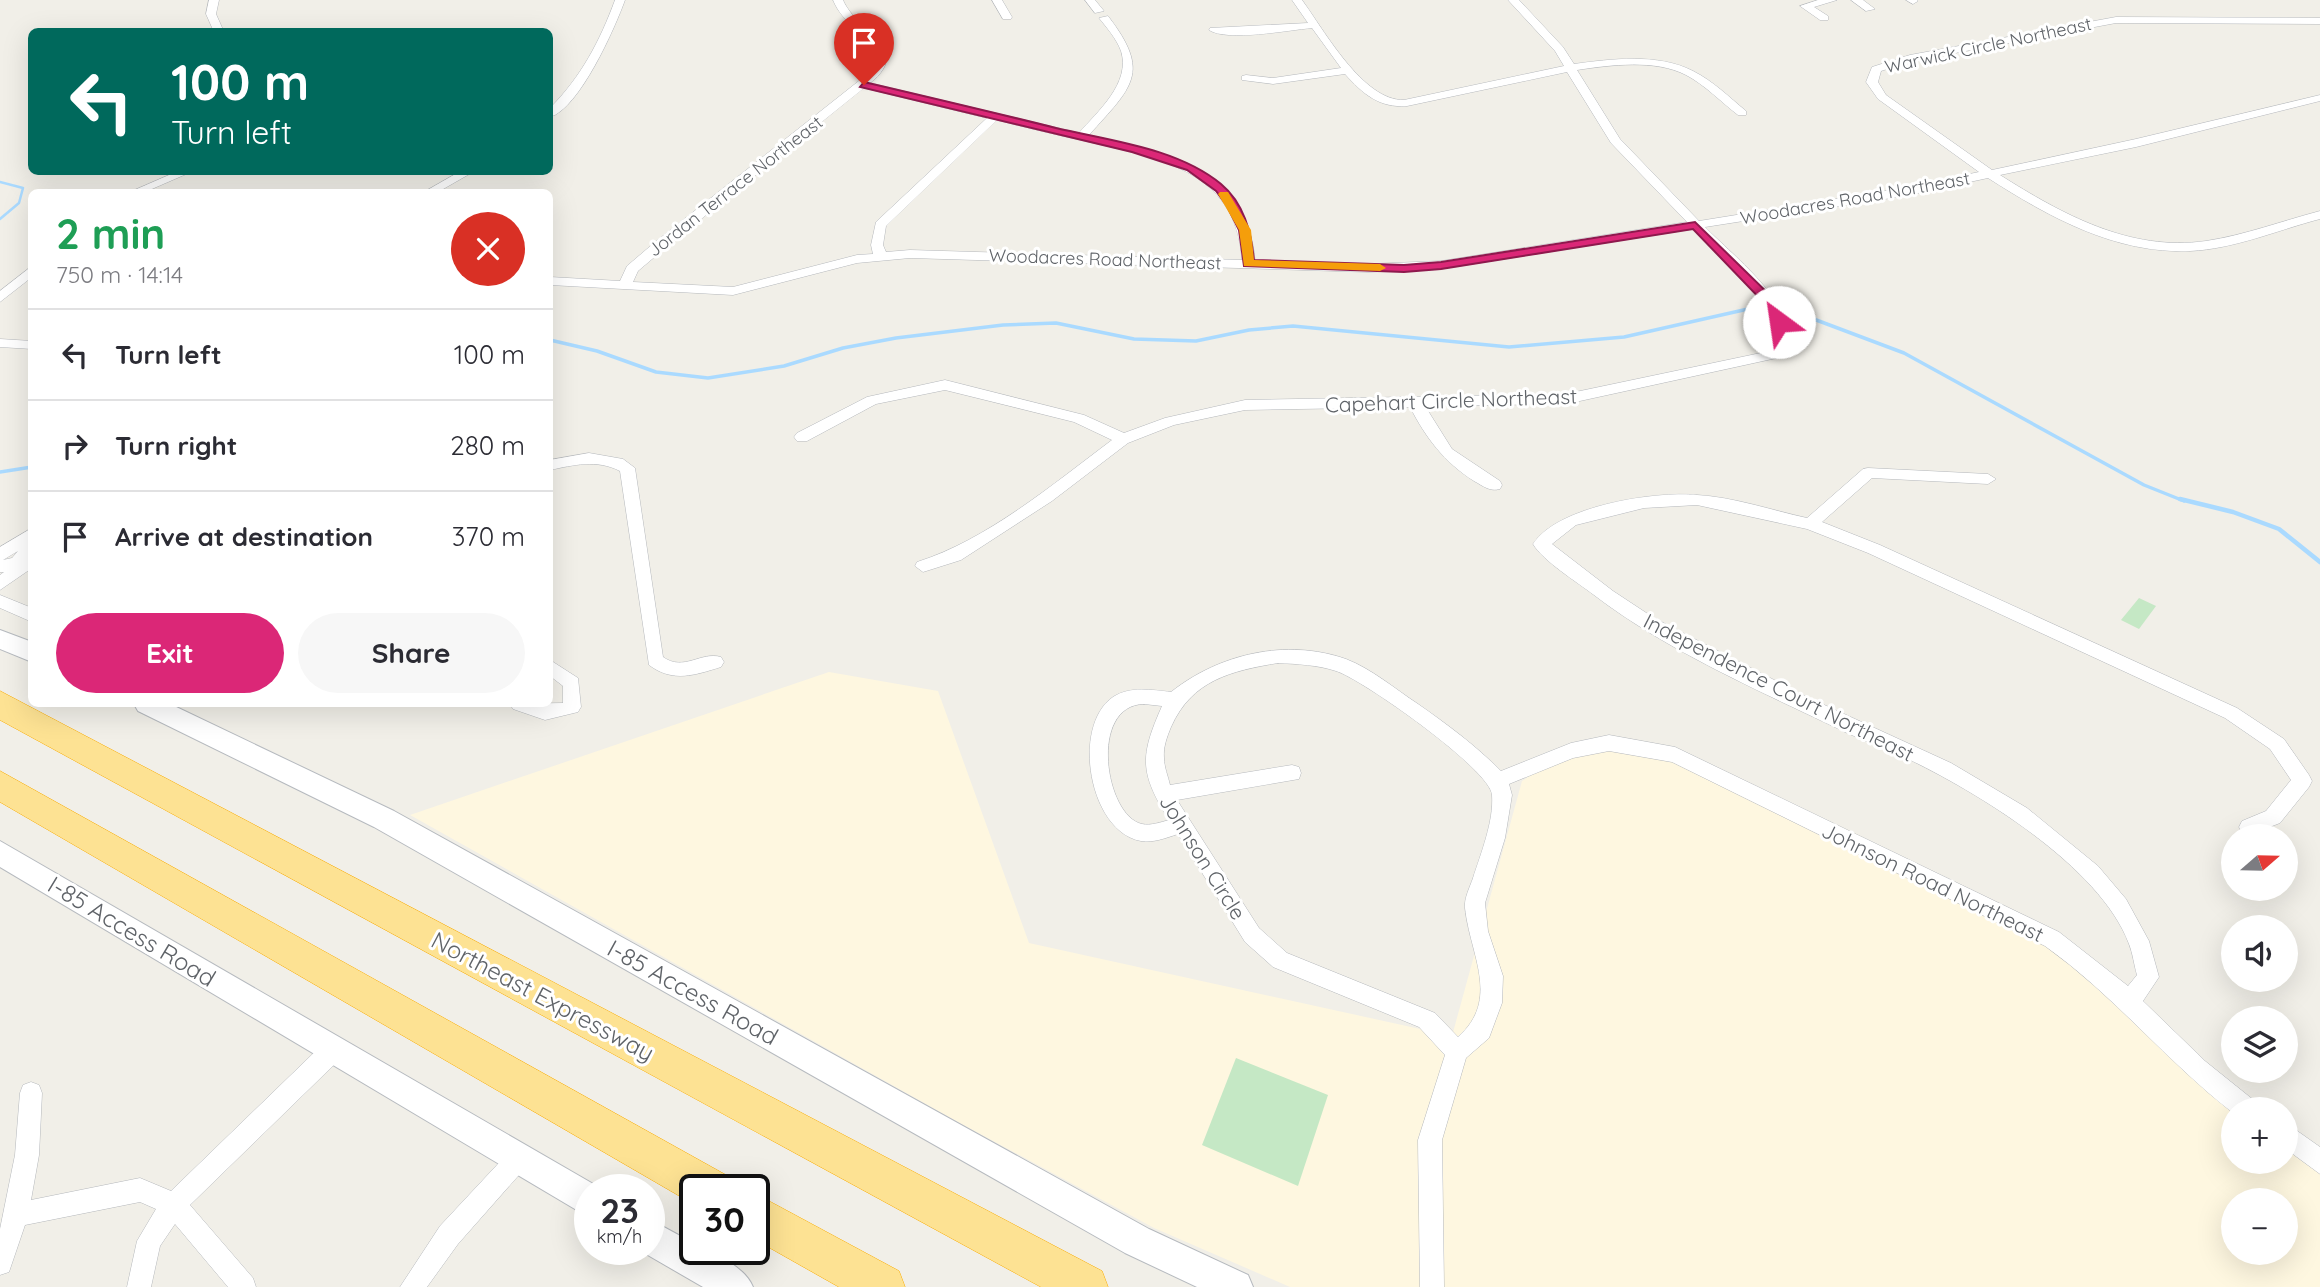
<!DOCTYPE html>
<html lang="en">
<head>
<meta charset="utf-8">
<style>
	body { margin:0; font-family:Quicksand,sans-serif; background:#f7f7f7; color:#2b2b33; height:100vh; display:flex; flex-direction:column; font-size:26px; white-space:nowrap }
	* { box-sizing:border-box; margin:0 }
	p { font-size:23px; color:#7c7c81 }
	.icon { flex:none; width:38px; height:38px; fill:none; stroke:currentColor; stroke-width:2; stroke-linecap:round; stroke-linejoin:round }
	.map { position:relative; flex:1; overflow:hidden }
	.side { position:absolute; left:28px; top:189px; width:525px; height:518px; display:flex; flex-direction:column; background:#fff; border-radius:10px; box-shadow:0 7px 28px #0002 }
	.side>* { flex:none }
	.hud { position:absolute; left:28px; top:28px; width:525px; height:147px; border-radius:10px; box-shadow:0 7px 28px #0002; background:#00695c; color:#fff; overflow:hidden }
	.needle { width:46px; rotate:70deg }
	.buttons { position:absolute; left:2221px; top:824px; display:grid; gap:14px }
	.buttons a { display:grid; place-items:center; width:77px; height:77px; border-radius:50%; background:#fff; box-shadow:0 7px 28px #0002; font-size:35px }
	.speed { position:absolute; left:574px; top:1174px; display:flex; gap:14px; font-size:35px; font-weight:700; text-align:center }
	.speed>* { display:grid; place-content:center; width:91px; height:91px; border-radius:50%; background:#fff; box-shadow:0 7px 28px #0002; line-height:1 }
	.speed small { font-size:18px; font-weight:400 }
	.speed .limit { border:4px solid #111; border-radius:10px; background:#fff; color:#111 }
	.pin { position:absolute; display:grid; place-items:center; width:60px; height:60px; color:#fff; margin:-72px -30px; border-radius:50% 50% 50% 0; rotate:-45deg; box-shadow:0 0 7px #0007 }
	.pin .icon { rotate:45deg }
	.me { position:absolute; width:77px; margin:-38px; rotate:329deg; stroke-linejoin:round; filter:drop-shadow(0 0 5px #0008) }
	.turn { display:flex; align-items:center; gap:24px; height:147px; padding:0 28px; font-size:32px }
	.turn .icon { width:91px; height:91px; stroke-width:2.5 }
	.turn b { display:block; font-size:49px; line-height:60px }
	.round { display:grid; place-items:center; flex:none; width:74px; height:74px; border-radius:37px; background:#f7f7f7 }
	.head { display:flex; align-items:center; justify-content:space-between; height:119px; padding:0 28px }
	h1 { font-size:42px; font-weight:800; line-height:52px; color:#1e9e55 }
	.button { display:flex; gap:14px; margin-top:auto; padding:14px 28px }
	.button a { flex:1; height:80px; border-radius:42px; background:#db2777; color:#fff; font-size:28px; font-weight:800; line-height:80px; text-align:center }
	.button a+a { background:#f7f7f7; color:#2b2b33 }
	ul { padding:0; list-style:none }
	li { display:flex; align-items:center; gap:21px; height:91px; padding:0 28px; border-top:2px solid #e1e1e2 }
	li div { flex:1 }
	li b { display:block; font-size:26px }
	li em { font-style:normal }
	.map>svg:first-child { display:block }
	.commercial { fill:#fef7e0; fill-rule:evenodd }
	.green { fill:#c5e8c5 }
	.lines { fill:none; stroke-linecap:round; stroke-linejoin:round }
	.stream-far2 { stroke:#aadaff; stroke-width:2.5 }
	.stream-far1 { stroke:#aadaff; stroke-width:3.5 }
	.stream { stroke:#aadaff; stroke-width:4.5 }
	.minor-casing { stroke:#b5b8bc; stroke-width:1 }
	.secondary-casing { stroke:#b6babf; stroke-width:2 }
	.motorway-casing { stroke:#f9ab00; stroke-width:1 }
	.minor { fill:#fff; fill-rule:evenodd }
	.secondary { fill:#fff; fill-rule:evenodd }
	.motorway { fill:#fde293; fill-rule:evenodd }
	.route { fill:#db2777; stroke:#8e194d; stroke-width:2 }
	.slow { fill:#f59e0b }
	.labels { text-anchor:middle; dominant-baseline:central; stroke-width:6; stroke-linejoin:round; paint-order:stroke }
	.far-street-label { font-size:18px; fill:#5f6368; stroke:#fff }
	.street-label { font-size:21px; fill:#5f6368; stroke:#fff }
	.near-street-label { font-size:24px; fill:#5f6368; stroke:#fff }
</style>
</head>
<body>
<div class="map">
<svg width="2320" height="1287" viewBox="0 0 2320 1287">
	<rect width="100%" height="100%" fill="#f1efe8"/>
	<!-- commercial -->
	<path class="commercial" d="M829 672 938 691 1029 943 1452 1036 1522 781 1548 764 1619 741 1704 765 1857 834 2061 950 2233 1110V1162H2286V1142L2320 1169V1287H1290L1154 1228 958 1122 410 815ZM2233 1200H2286V1253H2233Z"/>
	<!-- green -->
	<g class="green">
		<polygon points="2139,598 2156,606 2139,629 2121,620"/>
		<polygon points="1236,1058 1328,1095 1298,1186 1202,1145"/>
	</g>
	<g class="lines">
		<!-- stream-far2 -->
		<polyline class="stream-far2" points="0,182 23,188 19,203 0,219"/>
		<!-- stream-far1 -->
		<g class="stream-far1">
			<polyline points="550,340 597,351 656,372 708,378 784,366 843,348 896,338 1003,325 1056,323 1134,339 1196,341 1249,330 1293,326 1509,347 1624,337 1748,309 1779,306 1904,353 2144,485 2184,501"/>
			<polyline points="0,472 32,467"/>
		</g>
		<!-- stream -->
		<polyline class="stream" points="2180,499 2233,512 2279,529 2320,562"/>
		<!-- minor casing -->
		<g class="minor-casing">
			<g id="minor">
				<polygon points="209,0 219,0 216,14 224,32 214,32 206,14"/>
				<path d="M615 0H625C615 28 579 109 550 117V108C581 77 600 41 615 0Z"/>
				<path d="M833 0H843C857 33 914 48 870 83L1079 133C1098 111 1131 83 1121 51 1116 38 1107 28 1099 18L1108 16C1152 73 1132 87 1089 135 1166 153 1247 165 1255 261L1368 264 1441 261 1687 222 1611 143 1567 72 1407 106C1379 108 1363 94 1345 74L1273 84 1242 80V76L1246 75 1273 78 1341 68 1312 28C1289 30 1227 42 1209 30L1210 28 1308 23 1292 0H1302C1324 30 1363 101 1404 100L1564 66 1555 51 1508 0H1519L1563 47 1574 64C1611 59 1658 53 1693 71 1713 81 1729 97 1746 111V115H1738C1721 102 1705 85 1686 75 1655 59 1611 65 1577 70L1620 139 1699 221 1904 188 1979 172 1878 99 1866 82 1872 67 1910 55 2116 17 2320 18V24L2116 23 1912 61 1881 71 1878 82 1886 95 1992 170 2136 139 2320 95V101L2136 147 2000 175C2062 214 2130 252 2206 241 2245 235 2282 221 2320 211V219C2278 230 2234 249 2190 251 2115 254 2049 217 1988 178L1904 196 1705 227C1733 256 1807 312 1786 356L1566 404 1425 406 1452 449 1500 481 1502 485 1500 489C1490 492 1483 486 1474 481 1444 462 1426 438 1410 407L1245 410 1174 425 1128 443 1052 501 961 560 923 572 915 566 917 562C987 540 1053 484 1112 440L1074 422 945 390 876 404 807 441H797L794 437 797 433 867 397 945 380 1084 415 1124 433 1165 418 1245 400 1566 394 1775 350 1777 337 1769 308 1693 229 1441 269 1368 272 910 258 857 263 733 295 550 285V277L620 281 627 266 654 243 874 69C877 64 879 59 877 53 871 38 843 25 833 0ZM864 88 987 118 876 222 871 245 873 254 857 255 733 287 633 282 638 271 664 249ZM997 120C1025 127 1053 134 1081 140 1154 158 1236 167 1242 260L910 250 886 252 883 245 886 226Z"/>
				<polygon points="992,0 1002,0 1012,17 1011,19 1003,19"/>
				<polygon points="1085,0 1095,0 1104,11 1095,13"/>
				<polygon points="1818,0 1837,0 1814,7 1828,16 1828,20 1820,20 1800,6"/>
				<polygon points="1851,0 1863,0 1875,9 1866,11"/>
				<polygon points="1906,0 1917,0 1918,1 1913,4"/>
				<polygon points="176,172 191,172 145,192 130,192"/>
				<polygon points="459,172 473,172 438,192 424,192"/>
				<polygon points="32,266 32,277 0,302 0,291"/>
				<polygon points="0,339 32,341 32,349 0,347"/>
				<path d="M589 453 623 459 635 468 663 657C684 672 701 651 721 657L724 662 721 667C695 675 673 683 649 665L620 471C596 459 574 465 550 470V460Z"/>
				<path d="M1868 468 1988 474 1996 479 1988 484 1872 478 1822 522 1880 545 2237 708 2284 739 2309 775 2312 781 2309 787 2280 823 2249 835 2242 833 2239 827 2242 821 2266 811 2291 780 2270 749 2225 718 1868 553 1807 529 1697 505 1644 508 1576 525 1552 544 1613 591 1654 618 1807 697 1951 763 2027 808 2098 866 2126 899 2149 941 2159 977 2143 1001 2205 1061 2256 1102 2259 1110H2233V1113C2166 1061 2114 995 2045 946L1672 762 1609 751 1573 758 1509 784 1512 795 1505 838 1485 903 1488 931 1503 976 1502 1003 1489 1038 1466 1058 1442 1140 1444 1287H1420L1418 1140 1445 1055 1419 1027 1273 967 1245 942 1178 834C1166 838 1153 843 1141 841 1089 832 1071 726 1113 697 1130 686 1152 690 1171 692 1219 654 1286 638 1346 659 1372 669 1395 689 1418 704 1448 725 1475 745 1501 771L1571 743 1609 735 1675 747 2059 932 2128 986 2137 975C2134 965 2133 954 2129 944 2100 866 1976 791 1904 757 1885 748 1864 741 1845 732 1762 692 1667 651 1594 595 1577 582 1543 561 1533 544 1557 506 1655 491 1697 495 1733 497 1771 510 1807 518L1863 469ZM1278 663C1297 664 1318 665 1336 671 1362 679 1491 770 1492 795 1494 821 1481 853 1473 878 1470 887 1464 898 1465 908 1470 955 1501 999 1458 1037L1435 1013 1287 953 1259 928 1177 800 1299 779 1301 773 1299 767 1292 765 1170 785C1168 776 1164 767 1164 758 1163 747 1167 737 1171 727 1192 680 1231 671 1278 663ZM1144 704 1162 706C1140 756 1139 772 1169 820 1161 822 1151 826 1142 824 1105 816 1088 705 1144 704Z"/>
				<path d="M32 528V568L0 590V575L4 572H0V547ZM18 551 12 558 3 560Z"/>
				<polygon points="0,595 32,608 32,622 0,608"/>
				<polygon points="550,660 578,678 581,707 578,712 545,720 513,709 510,704 563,703 563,686 550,676"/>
				<polygon points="332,1040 340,1043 343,1051 340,1059 190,1205 253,1278 256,1287 228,1287 175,1224 160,1246 151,1287 127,1287 137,1241 156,1209 140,1202 25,1225 9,1272 0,1275 0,1229 15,1155 20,1093 23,1085 31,1082 39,1085 42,1093 39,1155 31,1200 140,1178 171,1191 324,1043"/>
				<polygon points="2286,1123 2320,1147 2320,1174 2286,1149"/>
				<polygon points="518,1147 526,1151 530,1159 526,1167 458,1244 427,1287 400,1287 440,1226 510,1151"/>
			</g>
		</g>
		<!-- secondary casing -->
		<g class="secondary-casing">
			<g id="secondary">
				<polygon points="0,630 32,642 32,662 0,649"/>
				<polygon points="134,704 170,704 394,811 1149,1229 1248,1275 1253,1287 1197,1287 1125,1253 374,827 138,711"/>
				<polygon points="0,841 602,1189 590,1190 590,1218 0,867"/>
				<path d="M649 1219 695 1244V1250C715 1250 746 1269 753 1287H703L639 1250H649Z"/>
			</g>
		</g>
		<!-- motorway casing -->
		<g class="motorway-casing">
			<g id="motorway">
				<polygon points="0,691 1102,1271 1108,1287 1041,1287 0,720"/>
				<polygon points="0,771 726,1175 732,1190 695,1190 695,1205 0,802"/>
				<polygon points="754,1193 899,1271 905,1287 839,1287 754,1239"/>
			</g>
		</g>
		<!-- minor -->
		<use href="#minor" class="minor"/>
		<!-- secondary -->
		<use href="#secondary" class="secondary"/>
		<!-- motorway -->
		<use href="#motorway" class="motorway"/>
	</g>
	<!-- route -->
	<path class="route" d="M864 82C928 97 992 112 1056 128 1111 141 1177 148 1221 184 1244 203 1251 232 1254 260L1404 265 1441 262 1695 222 1779 304 1785 322 1775 325 1769 308 1693 229 1441 269 1404 272 1244 266 1239 230 1227 206 1216 191 1187 170 1132 152 860 87Z"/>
	<!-- slow -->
	<polygon class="slow" points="1220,192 1228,192 1251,230 1254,260 1380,264 1386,268 1380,271 1244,266 1239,230 1218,194"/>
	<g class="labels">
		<!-- far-street labels -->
		<g class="far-street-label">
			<text transform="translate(1988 45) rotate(-12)">Warwick Circle Northeast</text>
			<text transform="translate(735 186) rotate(-38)">Jordan Terrace Northeast</text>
			<text transform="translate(1855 198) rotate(-10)">Woodacres Road Northeast</text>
			<text transform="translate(1105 259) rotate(2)">Woodacres Road Northeast</text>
		</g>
		<!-- street labels -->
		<g class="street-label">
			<text transform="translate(1451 400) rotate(-2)">Capehart Circle Northeast</text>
			<text transform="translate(1779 687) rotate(27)">Independence Court Northeast</text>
			<text transform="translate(1203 857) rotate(58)">Johnson Circle</text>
			<text transform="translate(1933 882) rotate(26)">Johnson Road Northeast</text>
		</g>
		<!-- near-street labels -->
		<g class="near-street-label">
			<text transform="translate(132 931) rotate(31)">I-85 Access Road</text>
			<text transform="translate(693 992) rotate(29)">I-85 Access Road</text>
			<text transform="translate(543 996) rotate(28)">Northeast Expressway</text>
		</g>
	</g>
</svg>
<div class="buttons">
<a><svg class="needle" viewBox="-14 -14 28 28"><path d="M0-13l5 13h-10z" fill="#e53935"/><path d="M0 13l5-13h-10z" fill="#7c7c81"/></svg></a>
<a><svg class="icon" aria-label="sound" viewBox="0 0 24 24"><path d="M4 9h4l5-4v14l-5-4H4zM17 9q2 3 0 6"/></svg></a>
<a><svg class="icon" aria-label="layers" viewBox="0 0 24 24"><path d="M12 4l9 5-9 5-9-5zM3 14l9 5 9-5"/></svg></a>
<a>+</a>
<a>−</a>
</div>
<div class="speed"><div>23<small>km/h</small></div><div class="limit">30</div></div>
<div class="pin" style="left:864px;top:85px;background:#d93025"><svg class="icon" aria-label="arrive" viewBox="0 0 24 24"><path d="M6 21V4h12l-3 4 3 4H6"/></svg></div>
<svg class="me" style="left:1779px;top:322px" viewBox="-20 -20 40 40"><circle r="19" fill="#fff"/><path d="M0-13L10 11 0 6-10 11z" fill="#db2777"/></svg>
<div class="hud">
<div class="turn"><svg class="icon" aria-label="left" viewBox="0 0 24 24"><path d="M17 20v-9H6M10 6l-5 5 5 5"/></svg><div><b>100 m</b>Turn left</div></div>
</div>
<section class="side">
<div class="head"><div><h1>2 min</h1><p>750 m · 14:14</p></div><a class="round" style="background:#d93025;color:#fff"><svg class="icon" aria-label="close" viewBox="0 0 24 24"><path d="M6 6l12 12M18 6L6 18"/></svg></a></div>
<ul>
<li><svg class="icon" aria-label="left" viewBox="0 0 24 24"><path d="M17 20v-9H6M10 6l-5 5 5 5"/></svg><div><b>Turn left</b></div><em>100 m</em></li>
<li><svg class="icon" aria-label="right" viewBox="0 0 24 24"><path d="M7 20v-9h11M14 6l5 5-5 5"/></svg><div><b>Turn right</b></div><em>280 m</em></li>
<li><svg class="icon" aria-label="arrive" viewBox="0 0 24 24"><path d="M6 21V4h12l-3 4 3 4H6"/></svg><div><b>Arrive at destination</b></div><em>370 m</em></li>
</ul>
<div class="button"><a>Exit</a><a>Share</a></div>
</section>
</div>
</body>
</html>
